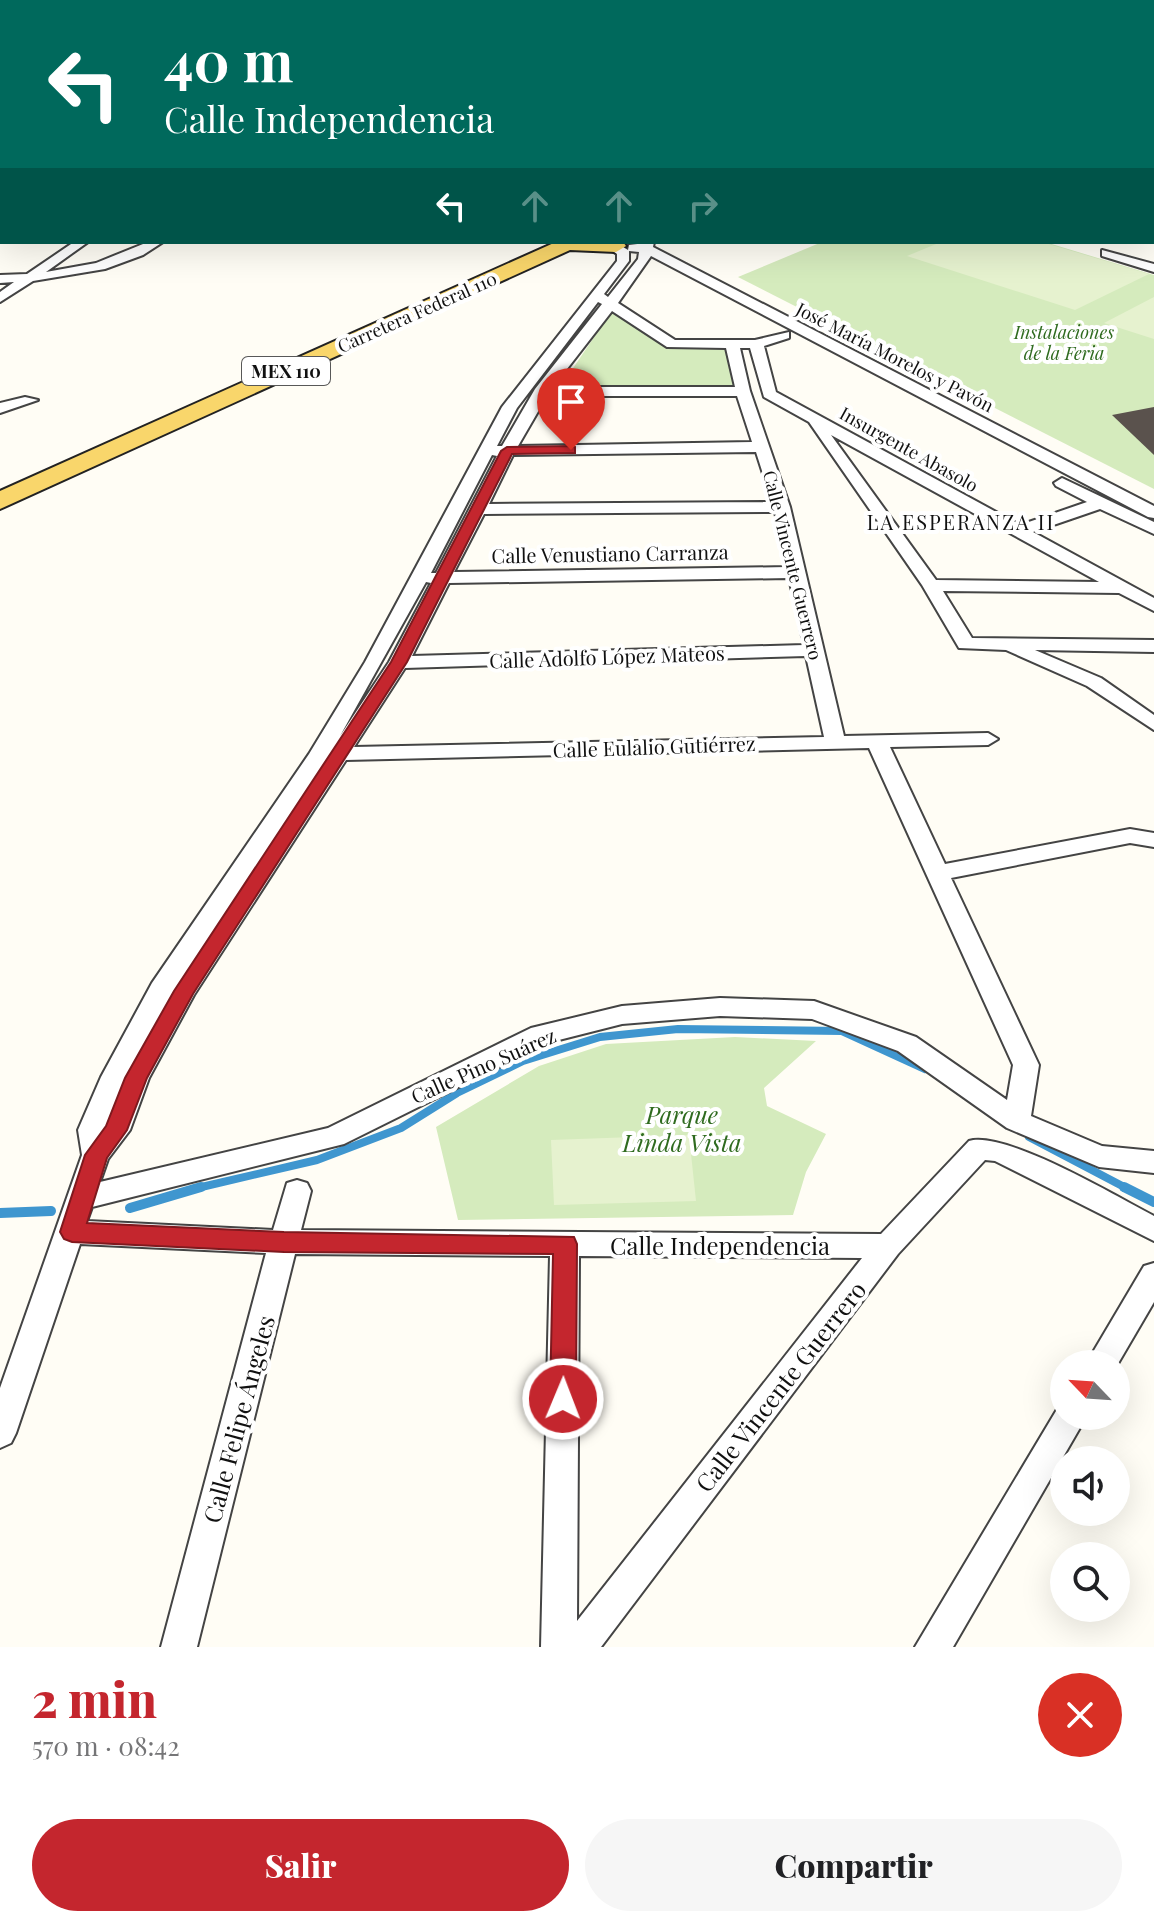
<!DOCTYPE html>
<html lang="es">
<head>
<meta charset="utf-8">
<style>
	body { margin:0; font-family:"Playfair Display",serif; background:#f6f6f6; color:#202124; height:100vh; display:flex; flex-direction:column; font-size:30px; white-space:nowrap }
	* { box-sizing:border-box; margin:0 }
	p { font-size:26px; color:#757577 }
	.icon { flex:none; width:44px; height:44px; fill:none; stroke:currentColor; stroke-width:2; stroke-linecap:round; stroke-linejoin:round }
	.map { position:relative; height:1647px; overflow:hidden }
	.side { display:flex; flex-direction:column; background:#fff; flex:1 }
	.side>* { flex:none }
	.hud { position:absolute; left:0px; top:0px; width:1154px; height:244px; box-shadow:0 8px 32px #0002; background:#00695c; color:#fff; overflow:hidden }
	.needle { width:52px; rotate:295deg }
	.fabs { position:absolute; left:1050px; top:1350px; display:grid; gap:16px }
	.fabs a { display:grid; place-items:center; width:80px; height:80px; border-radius:50%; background:#fff; box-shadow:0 8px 32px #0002; font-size:40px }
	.pin { position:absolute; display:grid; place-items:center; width:68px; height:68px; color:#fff; margin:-82px -34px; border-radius:50% 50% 50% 0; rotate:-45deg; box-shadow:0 0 8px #0007 }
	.pin .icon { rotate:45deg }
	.me { position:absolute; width:88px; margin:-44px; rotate:1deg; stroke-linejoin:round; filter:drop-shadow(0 0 6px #0008) }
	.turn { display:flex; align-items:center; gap:28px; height:168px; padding:0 32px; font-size:36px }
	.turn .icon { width:104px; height:104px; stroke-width:2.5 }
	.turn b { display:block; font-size:56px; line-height:68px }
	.lanes { display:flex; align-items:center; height:76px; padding:0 32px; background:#0003; justify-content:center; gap:40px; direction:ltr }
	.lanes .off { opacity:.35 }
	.round { display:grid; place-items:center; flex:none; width:84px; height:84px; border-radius:42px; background:#f6f6f6 }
	.headline { display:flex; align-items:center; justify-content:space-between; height:136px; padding:0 32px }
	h1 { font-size:48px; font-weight:800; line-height:60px; color:#c4262e }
	.primary-button { display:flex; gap:16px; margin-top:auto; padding:16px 32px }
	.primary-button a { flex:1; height:92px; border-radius:48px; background:#c4262e; color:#fff; font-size:32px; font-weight:800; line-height:92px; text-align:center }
	.primary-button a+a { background:#f6f6f6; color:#202124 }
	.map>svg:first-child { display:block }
	.green { fill:#d5ebbd }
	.pitch { fill:#e6f2cf }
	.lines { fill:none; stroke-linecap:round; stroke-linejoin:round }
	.stream-far2 { stroke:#3f96cf; stroke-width:3 }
	.stream-far1 { stroke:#3f96cf; stroke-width:8 }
	.stream { stroke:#3f96cf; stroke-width:10 }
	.building { fill:#5a524d }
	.minor-casing { stroke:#444; stroke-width:4 }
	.secondary-casing { stroke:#333; stroke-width:4 }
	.primary-casing { stroke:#222; stroke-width:4 }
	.minor { fill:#fff; fill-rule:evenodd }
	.secondary { fill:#fff6b0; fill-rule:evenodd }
	.primary { fill:#f9d66b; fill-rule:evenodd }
	.route { fill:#c4262e; stroke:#7f191e; stroke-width:2 }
	.labels { text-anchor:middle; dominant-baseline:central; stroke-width:8; stroke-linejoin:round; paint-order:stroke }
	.far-street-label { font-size:18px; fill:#111; stroke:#fff }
	.far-park-label { font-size:18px; font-style:italic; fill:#2f6b1f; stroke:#fff }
	.shield { fill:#fff; stroke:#585858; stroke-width:2 }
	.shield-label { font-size:18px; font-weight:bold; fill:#111 }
	.far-quarter-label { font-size:20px; letter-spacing:2px; fill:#111; stroke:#fff }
	.street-label { font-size:20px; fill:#111; stroke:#fff }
	.near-park-label { font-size:24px; font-style:italic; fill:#2f6b1f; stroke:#fff }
	.near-street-label { font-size:24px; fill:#111; stroke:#fff }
</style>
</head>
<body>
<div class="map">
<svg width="1154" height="1647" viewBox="0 0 1154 1647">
	<rect width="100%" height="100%" fill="#fffdf5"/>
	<!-- green -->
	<g class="green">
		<polygon points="822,242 1045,242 1154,275 1154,489 738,277"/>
		<polygon points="611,312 669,346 728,347 736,388 559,389"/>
		<polygon points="735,1037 816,1041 764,1088 767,1106 826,1134 806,1172 793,1215 458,1220 436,1127 539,1066 606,1044"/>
	</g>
	<!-- pitch -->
	<g class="pitch">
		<polygon points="941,242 1042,242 1149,274 1075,310 907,256"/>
		<polygon points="1154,297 1154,339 1104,323"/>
		<polygon points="689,1135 696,1201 554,1205 551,1140"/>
	</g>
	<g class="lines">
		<!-- stream-far2 -->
		<polyline class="stream-far2" points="674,2 683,0"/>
		<!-- stream-far1 -->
		<g class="stream-far1">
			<polyline points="1029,1137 1128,1189"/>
			<polyline points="193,1189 317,1160 401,1128 457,1093 523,1061 600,1037 678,1029 842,1031 925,1069"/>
		</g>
		<!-- stream -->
		<g class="stream">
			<polyline points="1124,1187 1154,1202"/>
			<polyline points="130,1208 201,1187"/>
			<polyline points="0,1213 51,1211"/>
		</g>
	</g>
	<!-- building -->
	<polygon class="building" points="1154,407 1154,455 1112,415"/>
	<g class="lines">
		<!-- minor casing -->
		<g class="minor-casing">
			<g id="minor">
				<polygon points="3,0 23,0 2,4"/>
				<polygon points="86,0 97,0 98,2 87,2"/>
				<polygon points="584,0 597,0 599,2 586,2"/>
				<polygon points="779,0 792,0 794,2 781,2"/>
				<polygon points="855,0 870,0 872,2 857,2"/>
				<polygon points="975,0 989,0 991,2 977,2"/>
				<rect x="0" y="23" width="2" height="6"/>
				<polygon points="1152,41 1154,42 1154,48 1152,47"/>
				<polygon points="0,66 2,67 2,73 0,72"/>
				<polygon points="2,84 2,90 0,91 0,85"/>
				<rect x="1152" y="103" width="2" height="8"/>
				<rect x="0" y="108" width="2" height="6"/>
				<rect x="0" y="134" width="2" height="6"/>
				<rect x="1152" y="141" width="2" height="7"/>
				<rect x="0" y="178" width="2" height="7"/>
				<polygon points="1154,228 1154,236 1152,237 1152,229"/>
				<polygon points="74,242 88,242 46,272 96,263 148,242 163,242 143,255 105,269 33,281 0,302 0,292 14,282 0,283 0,275 27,274"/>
				<path d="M600 242H615L628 250 629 245 654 242 653 247 1154 506V518L1148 517 651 256 618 303 675 340H755L789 332V338L764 346 776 392 1020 525 1087 502 1056 486 1054 483 1062 478 1154 522V534L1100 509 1033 532 1154 598V611L1119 593 943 591 972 638 1154 640V652L1035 650 1101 678 1154 715V730L1087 686 1006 650 959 648 922 585 809 422 764 397 750 348H740L750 391 790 507 844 736 988 733 998 739 988 745 890 747 945 864 1130 829 1154 833V847L1130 843 951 878 1039 1065 1031 1116 1102 1146 1154 1151V1173L1099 1167 1007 1128 898 1051 812 1019 720 1016 622 1024 547 1043 344 1144 92 1207 87 1221 273 1230 287 1183 297 1180 307 1183 311 1191 301 1230 881 1234 969 1141C1005 1130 1117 1197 1154 1216V1241L995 1161 985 1160 898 1254 601 1647H541L550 1256 295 1254 197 1647H161L266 1253 80 1244 16 1433 11 1443 0 1448V1388L82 1155 78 1130 101 1077 152 983 309 754 365 662 502 407 617 261V254ZM629 251 639 252 638 259 608 297 604 294 629 261ZM598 302 602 304 535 389 502 446H497L517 408ZM612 311 667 347 726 348 735 387H553ZM547 396H737L752 442 518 446ZM831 435 1099 582 936 580ZM756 452 772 502 489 504 513 455ZM492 455 497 456 436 573H431ZM775 512 787 567 454 572 484 514ZM789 578 804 645 412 656 449 583ZM426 582 431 583 389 662 340 736ZM806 656 824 737 354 747 405 668ZM869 748 1013 1065 1007 1100 916 1037 814 1001 720 998 622 1006 531 1028 328 1128 100 1182 108 1159 130 1130 149 1078 194 995 346 760ZM579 1256 862 1258 577 1621Z"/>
				<polygon points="1102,250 1154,264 1154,272 1102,256"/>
				<polygon points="25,397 38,400 0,413 0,403"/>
				<polygon points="1154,1263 1154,1302 1116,1367 1086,1364 1144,1266"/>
				<polygon points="1064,1404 1064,1416 1086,1416 1081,1426 953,1647 915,1647 1059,1406"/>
			</g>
		</g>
		<!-- secondary casing -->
		<g class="secondary-casing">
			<rect id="secondary" x="1152" y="31" width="2" height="8"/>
		</g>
		<!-- primary casing -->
		<g class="primary-casing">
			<g id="primary">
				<polygon points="385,0 403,0 405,2 387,2"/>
				<polygon points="556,242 623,242 626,246 616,252 570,250 0,509 0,491"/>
			</g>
		</g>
		<!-- minor -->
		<use href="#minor" class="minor"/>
		<!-- secondary -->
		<use href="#secondary" class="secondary"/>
		<!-- primary -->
		<use href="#primary" class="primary"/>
	</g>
	<!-- route -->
	<polygon class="route" points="571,446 575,447 575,453 512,454 407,662 193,994 147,1078 127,1130 107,1158 87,1223 284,1232 574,1237 577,1244 576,1399 572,1407 563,1410 554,1407 550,1399 553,1254 284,1252 72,1242 64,1239 60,1232 85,1155 106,1126 125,1078 174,991 391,662 501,451 507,447"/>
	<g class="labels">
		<!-- far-street labels -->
		<g class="far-street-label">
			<text transform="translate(417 312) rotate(-24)">Carretera Federal 110</text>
			<text transform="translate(895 357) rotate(27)">José María Morelos y Pavón</text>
			<text transform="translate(909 449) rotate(29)">Insurgente Abasolo</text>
			<text transform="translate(793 565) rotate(76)">Calle Vincente Guerrero</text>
		</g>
		<!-- far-park labels -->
		<g class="far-park-label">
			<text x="1064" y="332">Instalaciones<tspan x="1064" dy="21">de la Feria</tspan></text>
		</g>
		<!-- shield labels -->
		<rect class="shield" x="242" y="357" width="88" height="28" rx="6"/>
		<g class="shield-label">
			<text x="286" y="371">MEX 110</text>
		</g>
		<!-- far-quarter labels -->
		<g class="far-quarter-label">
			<text x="961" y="521">LA ESPERANZA II</text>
		</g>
		<!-- street labels -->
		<g class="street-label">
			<text transform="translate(610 553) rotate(-1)">Calle Venustiano Carranza</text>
			<text transform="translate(607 656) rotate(-2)">Calle Adolfo López Mateos</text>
			<text transform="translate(654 746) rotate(-2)">Calle Eulalio Gutiérrez</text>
			<text transform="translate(483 1065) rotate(-24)">Calle Pino Suárez</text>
		</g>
		<!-- near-park labels -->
		<g class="near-park-label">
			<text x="682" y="1114">Parque<tspan x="682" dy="28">Linda Vista</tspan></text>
		</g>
		<!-- near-street labels -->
		<g class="near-street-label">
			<text x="720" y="1245">Calle Independencia</text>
			<text transform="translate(780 1386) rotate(-52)">Calle Vincente Guerrero</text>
			<text transform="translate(238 1419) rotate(-75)">Calle Felipe Ángeles</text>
		</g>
	</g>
</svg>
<div class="fabs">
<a><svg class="needle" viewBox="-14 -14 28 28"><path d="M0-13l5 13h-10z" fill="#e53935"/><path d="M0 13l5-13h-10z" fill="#757577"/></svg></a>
<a><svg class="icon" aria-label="sound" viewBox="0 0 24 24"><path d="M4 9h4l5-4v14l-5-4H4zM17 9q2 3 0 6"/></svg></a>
<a><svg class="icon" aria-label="search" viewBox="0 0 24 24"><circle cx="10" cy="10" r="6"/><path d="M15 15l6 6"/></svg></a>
</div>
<div class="pin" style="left:571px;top:450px;background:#d93025"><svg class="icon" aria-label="arrive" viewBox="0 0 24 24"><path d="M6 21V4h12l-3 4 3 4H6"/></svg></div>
<svg class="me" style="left:563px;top:1399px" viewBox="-20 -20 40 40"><circle r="17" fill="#c4262e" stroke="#fff" stroke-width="3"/><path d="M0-11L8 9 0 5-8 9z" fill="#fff"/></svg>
<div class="hud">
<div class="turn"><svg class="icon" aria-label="left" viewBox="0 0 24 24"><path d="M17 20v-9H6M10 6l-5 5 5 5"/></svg><div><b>40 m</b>Calle Independencia</div></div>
<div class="lanes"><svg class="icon" aria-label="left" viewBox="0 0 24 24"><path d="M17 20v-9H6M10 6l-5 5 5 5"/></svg><svg class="icon off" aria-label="ahead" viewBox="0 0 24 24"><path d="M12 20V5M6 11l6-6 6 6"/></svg><svg class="icon off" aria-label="ahead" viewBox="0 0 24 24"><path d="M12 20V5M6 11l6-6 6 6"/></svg><svg class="icon off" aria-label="right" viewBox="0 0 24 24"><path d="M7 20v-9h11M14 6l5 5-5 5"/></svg></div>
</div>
</div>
<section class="side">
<div class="headline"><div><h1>2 min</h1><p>570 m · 08:42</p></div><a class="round" style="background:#d93025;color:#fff"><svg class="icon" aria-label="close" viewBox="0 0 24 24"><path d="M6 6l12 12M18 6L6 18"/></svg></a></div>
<div class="primary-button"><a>Salir</a><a>Compartir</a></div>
</section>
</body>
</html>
